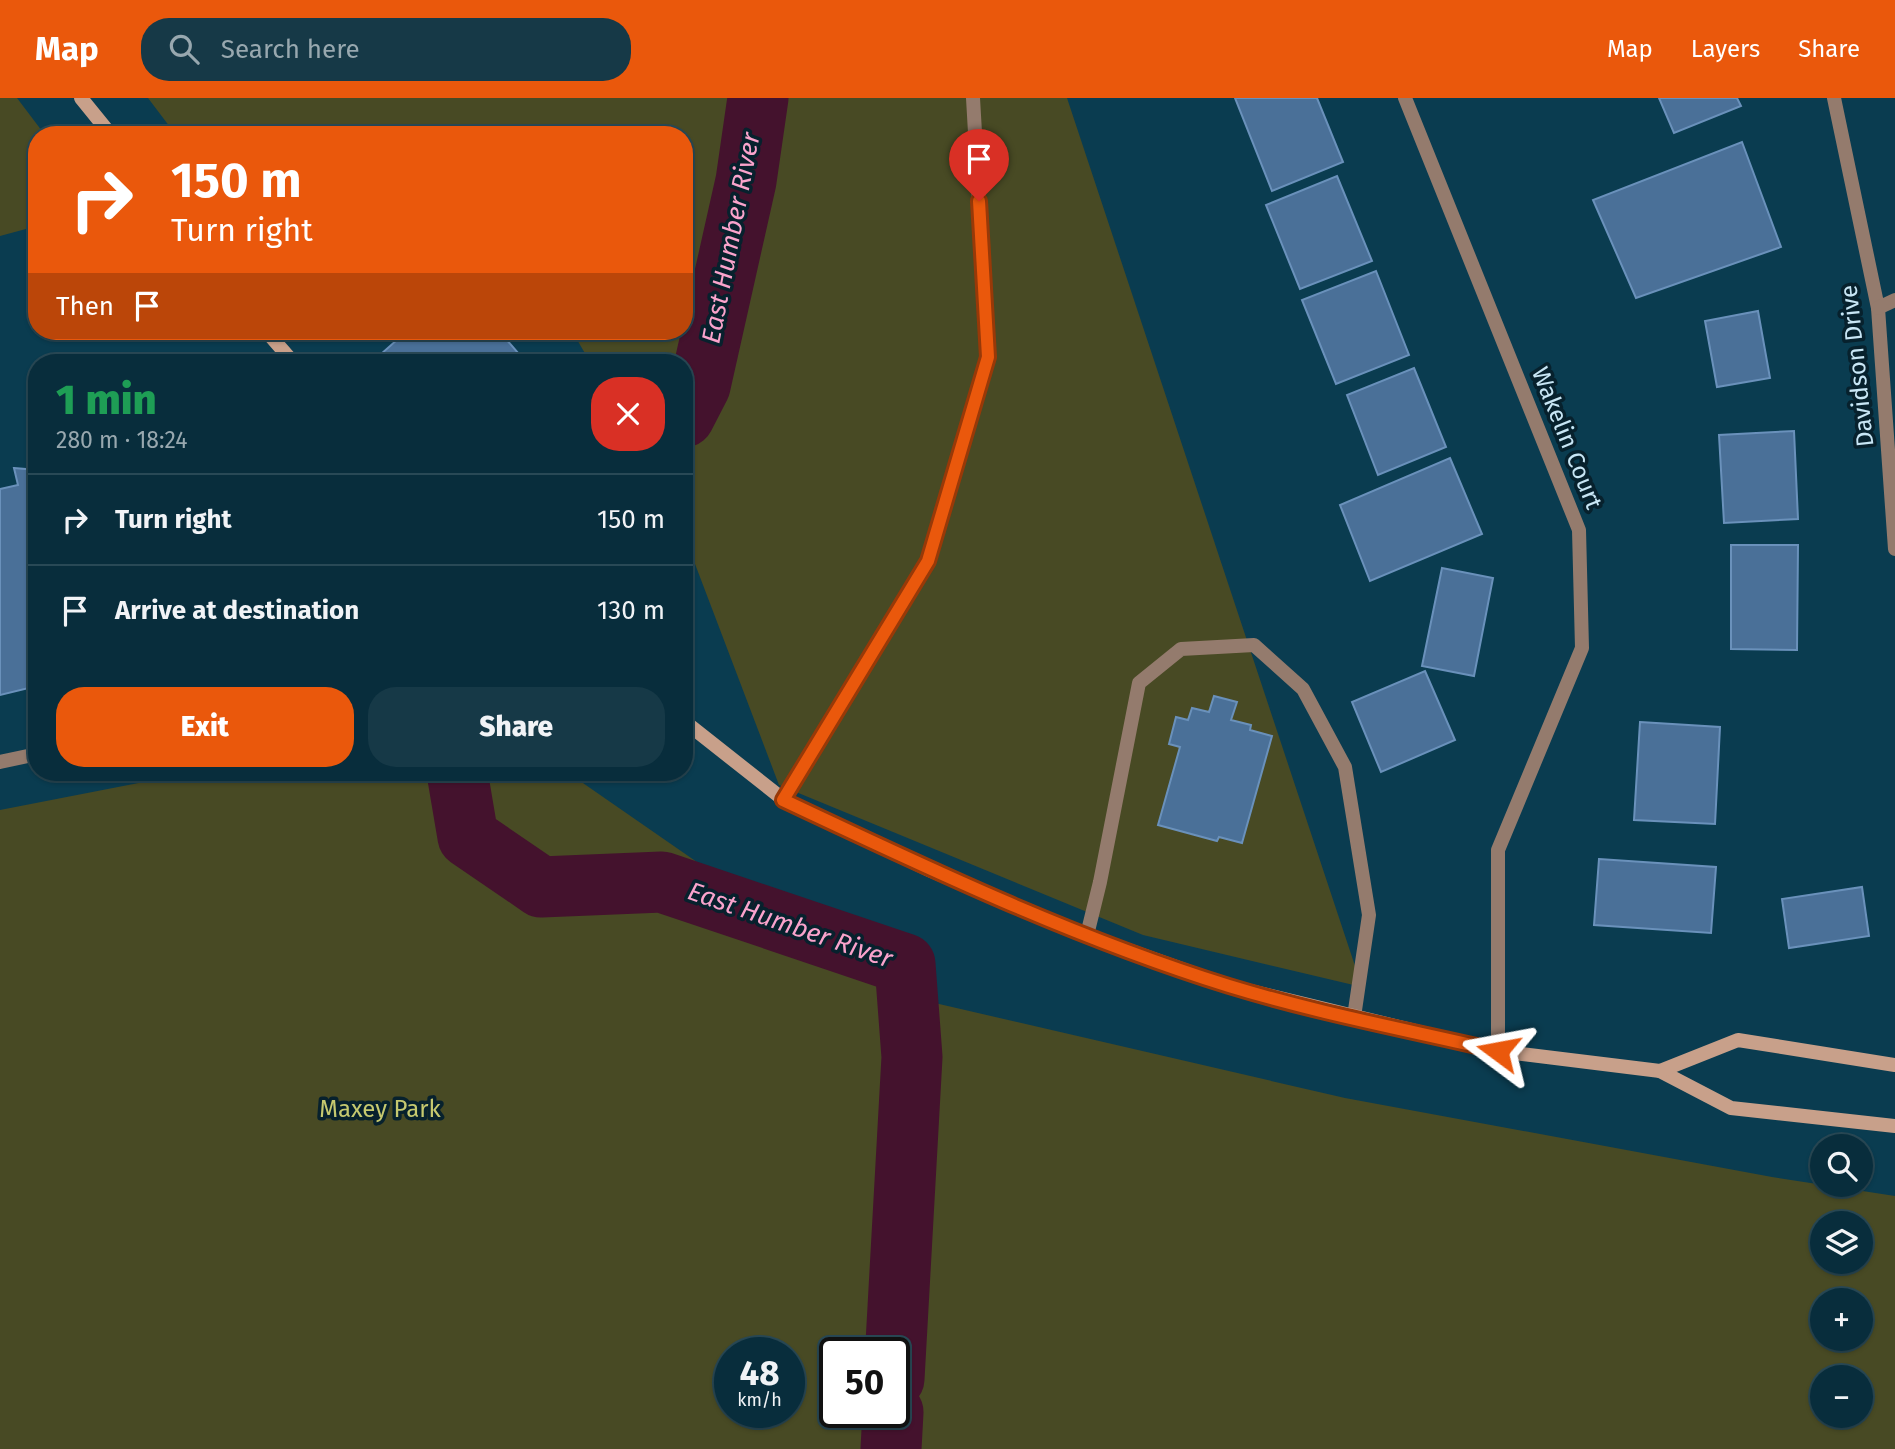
<!DOCTYPE html>
<html lang="en">
<head>
<meta charset="utf-8">
<style>
	body { margin:0; font-family:"Fira Sans",sans-serif; background:#163947; color:#f1f3f6; height:100vh; display:flex; flex-direction:column; font-size:26px; white-space:nowrap }
	* { box-sizing:border-box; margin:0 }
	p { font-size:23px; color:#98a8af }
	.icon { flex:none; width:38px; height:38px; fill:none; stroke:currentColor; stroke-width:2; stroke-linecap:round; stroke-linejoin:round }
	.map { position:relative; flex:1; overflow:hidden }
	.side { position:absolute; left:28px; top:256px; width:665px; height:427px; display:flex; flex-direction:column; background:#082d3c; border-radius:28px; box-shadow:0 2px 5px #0004,0 0 0 2px #294956 }
	.side>* { flex:none }
	.top-card { position:absolute; left:28px; top:28px; width:665px; height:214px; border-radius:28px; box-shadow:0 2px 5px #0004,0 0 0 2px #294956; background:#ea580c; color:#fff; overflow:hidden }
	.buttons { position:absolute; left:1810px; top:1036px; display:grid; gap:14px }
	.buttons a { display:grid; place-items:center; width:63px; height:63px; border-radius:50%; background:#082d3c; box-shadow:0 2px 5px #0004,0 0 0 2px #294956; font-size:35px }
	.speed { position:absolute; left:714px; top:1239px; display:flex; gap:14px; font-size:35px; font-weight:700; text-align:center }
	.speed>* { display:grid; place-content:center; width:91px; height:91px; border-radius:50%; background:#082d3c; box-shadow:0 2px 5px #0004,0 0 0 2px #294956; line-height:1 }
	.speed small { font-size:18px; font-weight:400 }
	.speed .limit { border:4px solid #111; border-radius:10px; background:#fff; color:#111 }
	.pin { position:absolute; display:grid; place-items:center; width:60px; height:60px; color:#fff; margin:-72px -30px; border-radius:50% 50% 50% 0; rotate:-45deg; box-shadow:0 0 7px #0007 }
	.pin .icon { rotate:45deg }
	.me { position:absolute; width:77px; margin:-38px; rotate:283deg; stroke-linejoin:round; filter:drop-shadow(0 0 5px #0008) }
	.turn { display:flex; align-items:center; gap:24px; height:147px; padding:0 28px; font-size:32px }
	.turn .icon { width:91px; height:91px; stroke-width:2.5 }
	.turn b { display:block; font-size:49px; line-height:60px }
	.then { display:flex; align-items:center; height:66px; padding:0 28px; background:#0003; gap:14px; font-size:26px }
	.round { display:grid; place-items:center; flex:none; width:74px; height:74px; border-radius:28px; background:#163947 }
	.head { display:flex; align-items:center; justify-content:space-between; height:119px; padding:0 28px }
	h1 { font-size:42px; font-weight:800; line-height:52px; color:#1e9e55 }
	.action { display:flex; gap:14px; margin-top:auto; padding:14px 28px }
	.action a { flex:1; height:80px; border-radius:28px; background:#ea580c; color:#fff; font-size:28px; font-weight:800; line-height:80px; text-align:center }
	.action a+a { background:#163947; color:#f1f3f6 }
	ul { padding:0; list-style:none }
	li { display:flex; align-items:center; gap:21px; height:91px; padding:0 28px; border-top:2px solid #294956 }
	li div { flex:1 }
	li b { display:block; font-size:26px }
	li em { font-style:normal }
	header { display:flex; align-items:center; gap:42px; box-sizing:border-box; height:98px; padding:0 35px; background:#ea580c; color:#fff }
	header strong { font-size:33px }
	nav { display:flex; gap:38px; margin-inline-start:auto; font-size:24px }
	.search { width:490px; height:63px; background:#163947; display:flex; align-items:center; gap:18px; box-sizing:border-box; padding:0 24px; border-radius:28px; color:#98a8af; font-size:26px }
	.map>svg:first-child { display:block }
	.green { fill:#484a24; fill-rule:evenodd }
	.lines { fill:none; stroke-linecap:round; stroke-linejoin:round }
	.river { stroke:#44122d; stroke-width:61 }
	.building { fill:#4a7098; stroke:#6a91bb; stroke-width:2 }
	.service { stroke:#947b6d; stroke-width:14 }
	.minor { stroke:#947b6d; stroke-width:14 }
	.secondary { stroke:#c8a08a; stroke-width:14 }
	.route-casing { stroke:#983908; stroke-width:18 }
	.route { stroke:#ea580c; stroke-width:12 }
	.labels { text-anchor:middle; dominant-baseline:central; stroke-width:7; stroke-linejoin:round; paint-order:stroke }
	.street-label { font-size:24px; fill:#c8e6f5; stroke:#07212d }
	.park-label { font-size:24px; fill:#c6c96f; stroke:#07212d }
	.water-label { font-size:26px; font-style:italic; fill:#faa3cc; stroke:#07212d }
</style>
</head>
<body>
<header>
<strong>Map</strong>
<div class="search"><svg class="icon" aria-label="search" viewBox="0 0 24 24"><circle cx="10" cy="10" r="6"/><path d="M15 15l6 6"/></svg>Search here</div>
<nav><a>Map</a><a>Layers</a><a>Share</a></nav>
</header>
<div class="map">
<svg width="1895" height="1351" viewBox="0 0 1895 1351">
	<rect width="100%" height="100%" fill="#0a3c50"/>
	<!-- green -->
	<g class="green">
		<polygon points="0,0 17,0 45,37 37,37 37,128 0,138"/>
		<polygon points="148,0 1067,0 1362,889 1143,837 779,687 684,437 684,264 590,264 572,233 684,233 684,37 176,37"/>
		<path d="M195 674H567L883 893 1345 1000 1772 1079 1895 1098V1351H0V712ZM1822 1125H1860V1164H1822ZM1822 1202H1860V1241H1822ZM730 1255H789V1314H730ZM835 1255H894V1314H835ZM1822 1279H1860V1318H1822Z"/>
	</g>
	<g class="lines">
		<!-- river -->
		<g class="river">
			<polyline points="684,319 700,288 746,83 758,0"/>
			<polyline points="457,674 468,739 541,789 662,784 905,866 912,959 894,1281"/>
			<polyline points="891,1351 893,1314"/>
		</g>
	</g>
	<!-- building -->
	<g class="building">
		<polygon points="1235,0 1317,0 1343,64 1272,93"/>
		<polygon points="1659,0 1737,0 1741,8 1674,35"/>
		<polygon points="1742,44 1781,149 1636,200 1593,102"/>
		<polygon points="1337,78 1372,163 1300,191 1266,107"/>
		<polygon points="1376,173 1409,257 1336,286 1302,202"/>
		<polygon points="1758,213 1770,280 1717,289 1705,223"/>
		<polygon points="407,233 499,233 519,256 509,264 388,264 381,256"/>
		<polygon points="1414,270 1446,349 1378,377 1347,297"/>
		<polygon points="1794,333 1798,421 1724,425 1719,337"/>
		<polygon points="1450,360 1482,436 1370,483 1340,407"/>
		<polygon points="14,370 37,372 37,423 28,425 37,458 37,588 0,597 0,391 18,387"/>
		<polygon points="1731,447 1798,447 1797,552 1731,551"/>
		<polygon points="1442,470 1493,480 1474,578 1422,568"/>
		<polygon points="1425,573 1455,642 1381,674 1352,604"/>
		<polygon points="1214,598 1237,604 1231,622 1251,627 1250,632 1272,638 1242,745 1219,739 1217,743 1158,727 1180,649 1169,646 1176,619 1188,622 1192,610 1209,614"/>
		<polygon points="1640,624 1720,629 1715,726 1634,722"/>
		<polygon points="1599,761 1716,769 1711,835 1594,827"/>
		<polygon points="1862,789 1869,838 1789,850 1782,801"/>
	</g>
	<g class="lines">
		<!-- service -->
		<g class="service">
			<polyline points="784,702 928,462 988,259 973,0"/>
			<polyline points="1087,837 1100,784 1139,585 1181,551 1254,547 1303,591 1345,669 1369,817 1354,919"/>
		</g>
		<!-- minor -->
		<g class="minor">
			<polyline points="1405,0 1579,432 1582,550 1498,752 1498,953"/>
			<polyline points="1834,0 1878,210 1895,451"/>
			<polyline points="1878,210 1895,202"/>
			<polyline points="0,664 37,656"/>
		</g>
		<!-- secondary -->
		<g class="secondary">
			<polyline points="81,0 111,37"/>
			<polyline points="266,233 293,264"/>
			<polyline points="684,623 784,702 927,771 1072,832 1230,888 1498,953 1660,973 1731,1010 1895,1028"/>
			<polyline points="1660,973 1738,942 1895,967"/>
		</g>
	</g>
	<g class="lines">
		<!-- route casing -->
		<g class="route-casing">
			<path id="route" d="M979 103 988 259 928 463 783 702C929 771 1075 840 1229 888 1317 915 1408 932 1498 953"/>
		</g>
		<!-- route -->
		<use href="#route" class="route"/>
	</g>
	<g class="labels">
		<!-- street labels -->
		<g class="street-label">
			<text transform="translate(1857 268) rotate(-96)">Davidson Drive</text>
			<text transform="translate(1567 340) rotate(68)">Wakelin Court</text>
		</g>
		<!-- park labels -->
		<g class="park-label">
			<text x="380" y="1011">Maxey Park</text>
		</g>
		<!-- water labels -->
		<g class="water-label">
			<text transform="translate(731 140) rotate(-79)">East Humber River</text>
			<text transform="translate(790 827) rotate(19)">East Humber River</text>
		</g>
	</g>
</svg>
<div class="buttons">
<a><svg class="icon" aria-label="search" viewBox="0 0 24 24"><circle cx="10" cy="10" r="6"/><path d="M15 15l6 6"/></svg></a>
<a><svg class="icon" aria-label="layers" viewBox="0 0 24 24"><path d="M12 4l9 5-9 5-9-5zM3 14l9 5 9-5"/></svg></a>
<a>+</a>
<a>−</a>
</div>
<div class="speed"><div>48<small>km/h</small></div><div class="limit">50</div></div>
<div class="pin" style="left:979px;top:103px;background:#d93025"><svg class="icon" aria-label="arrive" viewBox="0 0 24 24"><path d="M6 21V4h12l-3 4 3 4H6"/></svg></div>
<svg class="me" style="left:1498px;top:953px" viewBox="-20 -20 40 40"><path d="M0-17L14 15 0 8-14 15z" fill="#ea580c" stroke="#fff" stroke-width="4"/></svg>
<div class="top-card">
<div class="turn"><svg class="icon" aria-label="right" viewBox="0 0 24 24"><path d="M7 20v-9h11M14 6l5 5-5 5"/></svg><div><b>150 m</b>Turn right</div></div>
<div class="then">Then<svg class="icon" aria-label="arrive" viewBox="0 0 24 24"><path d="M6 21V4h12l-3 4 3 4H6"/></svg></div>
</div>
<section class="side">
<div class="head"><div><h1>1 min</h1><p>280 m · 18:24</p></div><a class="round" style="background:#d93025;color:#fff"><svg class="icon" aria-label="close" viewBox="0 0 24 24"><path d="M6 6l12 12M18 6L6 18"/></svg></a></div>
<ul>
<li><svg class="icon" aria-label="right" viewBox="0 0 24 24"><path d="M7 20v-9h11M14 6l5 5-5 5"/></svg><div><b>Turn right</b></div><em>150 m</em></li>
<li><svg class="icon" aria-label="arrive" viewBox="0 0 24 24"><path d="M6 21V4h12l-3 4 3 4H6"/></svg><div><b>Arrive at destination</b></div><em>130 m</em></li>
</ul>
<div class="action"><a>Exit</a><a>Share</a></div>
</section>
</div>
</body>
</html>
